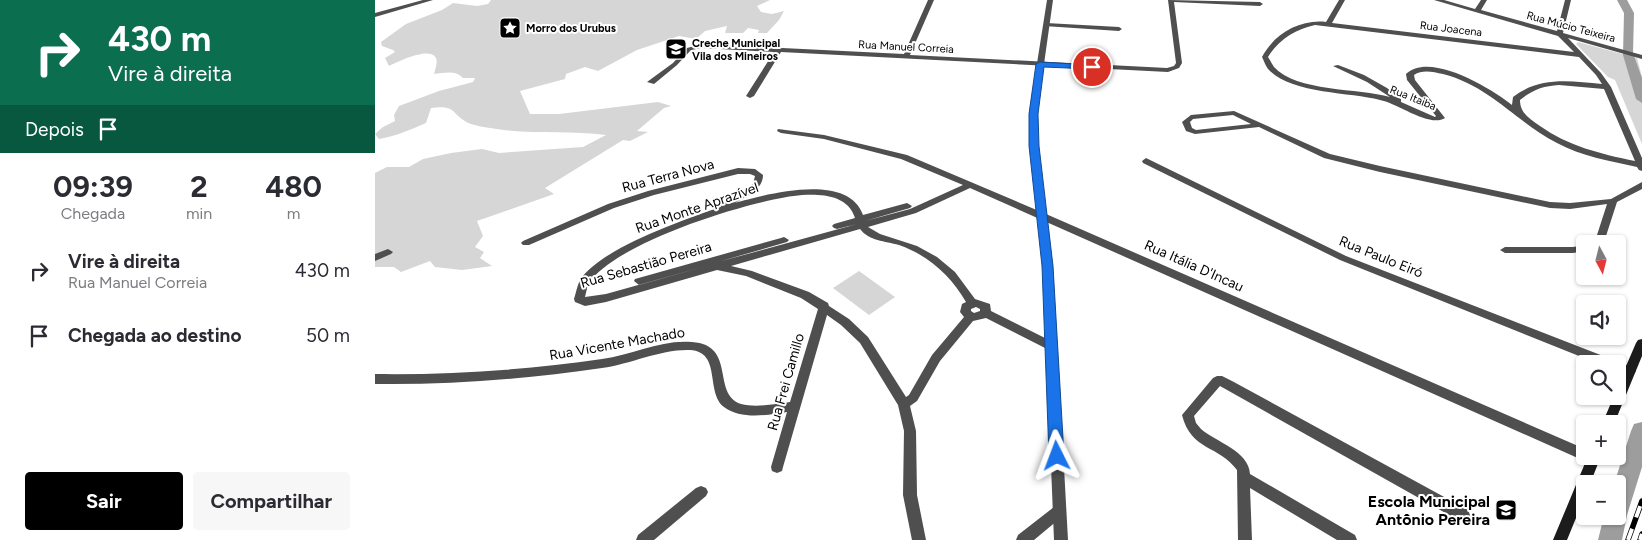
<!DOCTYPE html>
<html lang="pt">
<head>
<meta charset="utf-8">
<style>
	body { margin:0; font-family:Figtree,sans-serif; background:#f7f7f7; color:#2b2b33; height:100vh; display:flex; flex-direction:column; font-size:19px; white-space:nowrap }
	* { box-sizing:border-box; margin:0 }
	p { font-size:16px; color:#7c7c81 }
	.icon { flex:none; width:28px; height:28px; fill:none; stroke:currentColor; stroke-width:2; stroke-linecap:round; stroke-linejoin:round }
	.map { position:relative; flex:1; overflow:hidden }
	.details { display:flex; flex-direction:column; background:#fff; width:375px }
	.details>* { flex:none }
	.guide { background:#0b6e4f; color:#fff; overflow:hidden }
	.needle { width:32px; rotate:173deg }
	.tools { position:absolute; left:1201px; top:235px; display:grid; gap:10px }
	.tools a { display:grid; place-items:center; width:50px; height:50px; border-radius:5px; background:#fff; box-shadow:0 1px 4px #0004; font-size:25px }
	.pin { position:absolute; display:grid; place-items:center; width:42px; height:42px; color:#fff; margin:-21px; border:2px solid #fff; border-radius:50%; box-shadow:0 1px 5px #0007 }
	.me { position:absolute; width:55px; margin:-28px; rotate:357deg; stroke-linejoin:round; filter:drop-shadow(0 0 4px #0008) }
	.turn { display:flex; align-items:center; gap:18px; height:105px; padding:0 25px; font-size:22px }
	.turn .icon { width:65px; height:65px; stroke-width:2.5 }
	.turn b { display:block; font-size:35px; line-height:42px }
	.then { display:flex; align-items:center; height:48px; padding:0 25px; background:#0003; gap:10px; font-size:19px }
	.eta { display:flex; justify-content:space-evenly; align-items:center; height:85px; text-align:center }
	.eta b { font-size:30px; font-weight:700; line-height:35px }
	.action { display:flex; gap:10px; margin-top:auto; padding:10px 25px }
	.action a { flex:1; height:58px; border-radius:5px; background:#000; color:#fff; font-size:20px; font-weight:700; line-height:58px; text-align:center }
	.action a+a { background:#f7f7f7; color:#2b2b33 }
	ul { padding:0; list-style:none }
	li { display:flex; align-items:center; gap:15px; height:65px; padding:0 25px }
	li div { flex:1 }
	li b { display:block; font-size:19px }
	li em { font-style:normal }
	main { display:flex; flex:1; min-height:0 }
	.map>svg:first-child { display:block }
	.green { fill:#d6d6d6 }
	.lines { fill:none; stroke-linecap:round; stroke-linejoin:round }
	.river { fill:#9d9d9d; fill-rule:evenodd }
	.minor { fill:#4f4f4f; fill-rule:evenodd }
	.tertiary { fill:#4f4f4f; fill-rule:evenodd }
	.secondary { fill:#1c1c1c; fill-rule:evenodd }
	.rail-casing { stroke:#000; stroke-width:5.5 }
	.rail { stroke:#fff; stroke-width:4; stroke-dasharray:12; stroke-linecap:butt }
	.route { fill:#1a73e8; stroke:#114b97 }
	.labels { text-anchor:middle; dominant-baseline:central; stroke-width:4; stroke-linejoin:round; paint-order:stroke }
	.far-street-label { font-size:11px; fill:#000; stroke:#fff }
	.far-poi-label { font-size:11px; font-weight:bold; fill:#000; stroke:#fff; text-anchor:start }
	.street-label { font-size:14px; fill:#000; stroke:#fff }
	.near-poi-label { font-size:16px; font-weight:bold; fill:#000; stroke:#fff; text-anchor:end }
</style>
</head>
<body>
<main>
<section class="details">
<div class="guide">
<div class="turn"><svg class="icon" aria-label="right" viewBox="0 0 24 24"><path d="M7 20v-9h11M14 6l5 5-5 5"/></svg><div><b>430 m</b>Vire à direita</div></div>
<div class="then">Depois<svg class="icon" aria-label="arrive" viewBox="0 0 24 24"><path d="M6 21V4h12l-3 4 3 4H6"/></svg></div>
</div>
<div class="eta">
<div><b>09:39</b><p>Chegada</p></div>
<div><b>2</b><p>min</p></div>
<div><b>480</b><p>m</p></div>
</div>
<ul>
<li><svg class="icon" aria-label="right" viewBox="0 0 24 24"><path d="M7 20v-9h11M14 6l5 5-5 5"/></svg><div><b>Vire à direita</b><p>Rua Manuel Correia</p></div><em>430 m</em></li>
<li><svg class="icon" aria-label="arrive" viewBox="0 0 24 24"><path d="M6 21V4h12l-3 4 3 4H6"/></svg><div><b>Chegada ao destino</b></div><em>50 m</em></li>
</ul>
<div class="action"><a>Sair</a><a>Compartilhar</a></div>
</section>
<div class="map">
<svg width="1267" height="540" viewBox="0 0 1267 540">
	<rect width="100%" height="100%" fill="#fff"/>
	<!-- green -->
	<g class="green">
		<path d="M116 0H395L382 6 386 12 397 14 409 11 404 20 392 33H383L384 30 373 28 368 33H350L352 26 330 31 321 39 304 36 262 50 223 71 210 67 191 74 190 79 145 91 155 114H184L283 102 296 106 289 108 262 131 273 132 255 141 248 140 170 188 179 194 102 221 108 236 100 247 109 252 105 258 117 266 87 270 60 267 55 261 26 272 19 267H0V173L12 167H34L48 159 76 153 107 149 124 153 208 147 231 135C193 130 153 135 115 128 109 127 102 126 96 124 75 115 83 104 56 108L51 123C35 130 21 136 4 139L0 134 8 127 20 121 19 115 24 106 64 91 98 82 100 78H88C80 70 70 73 59 74 60 70 63 62 61 58 54 46 23 62 14 66L10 58 20 52 18 50 7 46 6 42 31 24 67 10 78 3 102 6 113 4Z"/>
		<polygon points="1203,42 1262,58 1267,77 1267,144 1240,80 1233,77 1201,44"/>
		<polygon points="484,271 520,297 494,315 458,288"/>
	</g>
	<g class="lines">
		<!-- river -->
		<g class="river">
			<polygon points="1242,0 1252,0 1259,13 1258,53 1267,78 1267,103 1261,99 1248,55 1249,13"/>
			<polygon points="1267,422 1267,467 1252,515 1247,540 1223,540 1229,516 1242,516 1242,484 1239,484 1256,431 1259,424"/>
		</g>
		<!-- minor -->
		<g class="minor">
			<polygon points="48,0 58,0 0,17 0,13"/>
			<polygon points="553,0 559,0 535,55 792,68 799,66 801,63 793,0 885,2 888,4 885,6 799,2 807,63 804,68 793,72 406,52 379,96 375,98 371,96 399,52 327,48 316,50 302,65 279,84 272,82 298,63 312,48 327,44 529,54"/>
			<path d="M964 0H970L957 23 1199 52 1183 36 1059 0H1069L1100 9 1106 0H1112L1106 10 1182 31 1190 0H1196L1188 33 1267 55V59L1193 38 1226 73 1236 87 1267 158V171L1264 170 1262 167C1235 161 1206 156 1182 143 1141 122 1115 86 1068 74 1058 72 1048 69 1039 75L1040 80 1070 118C1055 128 1022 103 1005 100 975 92 917 94 894 70 891 67 889 61 887 57 899 34 925 19 951 22ZM940 25 1204 57 1221 75 1227 84C1195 81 1165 76 1138 97L1137 105C1117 89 1055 51 1031 74L1032 80 1061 116 1060 117 1026 102V99L1012 88 989 75 963 65 958 66 992 82 1015 97C984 88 921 92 899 67 897 64 895 60 893 57 903 40 921 29 940 25ZM1184 85 1229 89 1260 161C1226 154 1193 146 1165 126 1154 118 1145 113 1145 100 1157 90 1168 86 1184 85Z"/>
			<polygon points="671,23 744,27 747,29 744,31 669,26 669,24"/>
			<path d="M859 111 955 154 1005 166 1175 202 1195 203 1236 199 1267 182V189L1242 202 1231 236 1224 244H1213L1222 235 1232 204 1195 209 1175 208 1005 172 949 158 884 127 820 134 811 131 807 122 816 115ZM858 115 876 124 821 130 817 128 815 122 818 119Z"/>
			<path d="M403 129 449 135 532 155 671 214 1210 449V456H1216L1215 459 1210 461 1205 459 595 188 541 213 493 227 505 234 542 246 562 257 580 272 600 299 615 304 616 311 680 343 682 346 680 349H672L611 318 598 321 565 361 542 401 535 406 541 431 542 495 551 540H537L528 495 529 431 523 405 485 343 466 325 452 315 408 467 407 471 402 473 397 471 396 467 412 412C393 415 366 420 349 407 330 392 347 352 315 350 286 349 256 364 227 368 151 379 76 385 0 384V374C76 375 152 370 227 359 257 355 287 339 317 342 362 345 336 394 366 404 381 408 400 404 415 402L443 309 426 298 371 276 342 270 231 302 210 306 200 302 199 299C201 293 202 286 205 280 226 248 309 220 345 207L346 204 378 184 380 176 375 174H363L279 195 239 208 154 245H148L146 243 148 241 233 204 273 191 363 168 380 169 388 175C388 190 371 196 360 203 392 194 473 172 488 215L532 203 537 206 535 208 490 221 535 209 588 185 526 159 449 139 406 133 402 131ZM427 195C447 194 473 195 480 218L459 224 457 226 459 228 462 229 482 224 343 262 412 242 414 240 409 237 406 238 260 279 259 281 264 285 335 265 231 294 210 297C211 293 212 287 214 283 241 242 378 199 427 195ZM485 229C494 241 510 241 524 245 553 255 576 276 591 302L587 304 585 312 589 317 557 355 534 395 531 397 493 337 474 319 454 306 453 303 434 292 377 271 356 266ZM601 307 605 309V311L599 313 596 311V309Z"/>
			<path d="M771 158 971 256 1259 368 1261 371 1259 374C1253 376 1248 373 1242 371V364H1224L965 260 768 163 767 161Z"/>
			<polygon points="1210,245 1210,251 1198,253 1130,253 1125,250 1130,247 1198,247"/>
			<polygon points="13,249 18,252 16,254 0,261 0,254"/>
			<path d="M842 376H847L857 381 1093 510 1095 515 1093 520 1088 521 1083 520 845 386 819 416 821 423 826 429C841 442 874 451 875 474L980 535 982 540H962L875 488 877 540H863L862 470C844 445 816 451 807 415L838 378Z"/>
			<polygon points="326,486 331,488 333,492 331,496 279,540 261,540 263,535 321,488"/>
			<polygon points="684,505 689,507 691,511 689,515 659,540 641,540 643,535 679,507"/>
		</g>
		<!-- tertiary -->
		<polygon class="tertiary" points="672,0 678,0 662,114 663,146 678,267 693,540 679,540 668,267 655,146 654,114"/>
		<!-- secondary -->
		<g class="secondary">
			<polygon points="1267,339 1267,356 1239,424 1227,424 1239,396 1242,396 1242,387 1261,343 1263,340"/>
			<polygon points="1213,456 1226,456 1215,484 1210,484 1210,496 1192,540 1178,540"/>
		</g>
		<!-- rail casing -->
		<g class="rail-casing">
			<g id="rail">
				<polyline points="1253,540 1267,501"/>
				<polyline points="1265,540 1267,534"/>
			</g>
		</g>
		<!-- rail -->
		<use href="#rail" class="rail"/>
	</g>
	<!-- route -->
	<polygon class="route" points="665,62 717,65 721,67 717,69 669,67 663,114 664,146 678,266 689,456 687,460 682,462 676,460 674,456 667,266 654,146 654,114 661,64"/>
	<!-- icons -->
	<defs>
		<g id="sight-square" transform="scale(1.125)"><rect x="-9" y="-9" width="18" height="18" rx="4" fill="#000" stroke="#fff"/><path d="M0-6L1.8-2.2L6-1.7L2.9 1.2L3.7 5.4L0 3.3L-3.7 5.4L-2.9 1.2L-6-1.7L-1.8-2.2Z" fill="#fff"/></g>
		<g id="school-square" transform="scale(1.125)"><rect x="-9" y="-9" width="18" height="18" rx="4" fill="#000" stroke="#fff"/><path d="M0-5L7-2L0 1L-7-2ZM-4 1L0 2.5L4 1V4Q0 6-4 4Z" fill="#fff"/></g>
	</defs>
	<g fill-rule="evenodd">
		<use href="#sight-square" x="135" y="28"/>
		<use href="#school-square" x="301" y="49"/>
		<use href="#school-square" x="1131" y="510"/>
	</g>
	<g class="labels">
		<!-- far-street labels -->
		<g class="far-street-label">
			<text transform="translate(1196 27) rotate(15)">Rua Múcio Teixeira</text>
			<text transform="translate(1076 29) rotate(7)">Rua Joacena</text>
			<text transform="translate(531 47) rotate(3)">Rua Manuel Correia</text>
			<text transform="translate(1038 98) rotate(22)">Rua Itaiba</text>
		</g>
		<!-- far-poi labels -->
		<g class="far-poi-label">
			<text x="151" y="28">Morro dos Urubus</text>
			<text x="317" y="43">Creche Municipal<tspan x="317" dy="13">Vila dos Mineiros</tspan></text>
		</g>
		<!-- street labels -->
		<g class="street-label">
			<text transform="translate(293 176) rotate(-15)">Rua Terra Nova</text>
			<text transform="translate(322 208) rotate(-19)">Rua Monte Aprazível</text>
			<text transform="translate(1006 257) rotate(22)">Rua Paulo Eiró</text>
			<text transform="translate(271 265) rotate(-16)">Rua Sebastião Pereira</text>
			<text transform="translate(819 266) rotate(24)">Rua Itália D'Incau</text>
			<text transform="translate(242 344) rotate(-10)">Rua Vicente Machado</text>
			<text transform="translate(411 382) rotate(-74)">Rua Frei Camillo</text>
		</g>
		<!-- near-poi labels -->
		<g class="near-poi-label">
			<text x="1115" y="501">Escola Municipal<tspan x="1115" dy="18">Antônio Pereira</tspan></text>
		</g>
	</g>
</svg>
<div class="tools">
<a><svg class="needle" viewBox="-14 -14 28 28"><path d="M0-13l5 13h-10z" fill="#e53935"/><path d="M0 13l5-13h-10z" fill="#7c7c81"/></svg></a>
<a><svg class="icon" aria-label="sound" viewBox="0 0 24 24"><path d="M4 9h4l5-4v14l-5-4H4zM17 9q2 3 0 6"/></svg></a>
<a><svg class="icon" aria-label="search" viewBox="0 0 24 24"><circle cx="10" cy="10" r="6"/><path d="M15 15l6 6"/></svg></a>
<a>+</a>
<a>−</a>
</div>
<div class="pin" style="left:717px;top:67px;background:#d93025"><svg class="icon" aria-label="arrive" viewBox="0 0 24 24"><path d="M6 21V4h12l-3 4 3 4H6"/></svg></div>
<svg class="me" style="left:682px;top:456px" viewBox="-20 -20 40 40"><path d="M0-17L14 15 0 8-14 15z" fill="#1a73e8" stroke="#fff" stroke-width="4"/></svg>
</div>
</main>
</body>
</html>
